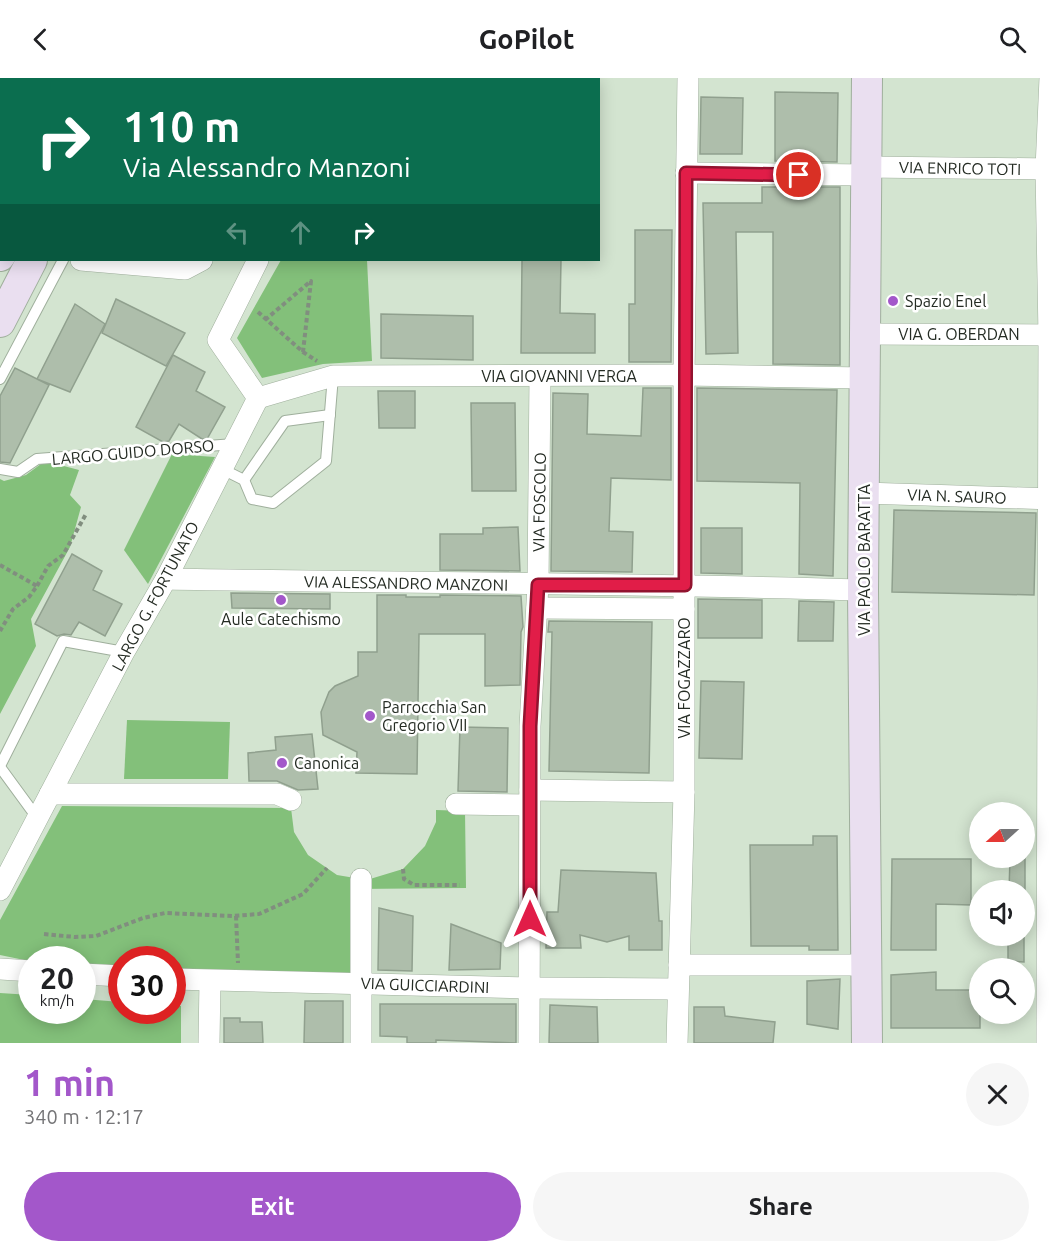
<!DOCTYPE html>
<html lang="en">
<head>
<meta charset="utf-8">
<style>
	body { margin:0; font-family:Ubuntu,sans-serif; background:#f6f6f6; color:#202124; height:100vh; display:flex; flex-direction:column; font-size:22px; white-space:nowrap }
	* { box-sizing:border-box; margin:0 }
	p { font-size:20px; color:#757577 }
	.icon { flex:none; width:33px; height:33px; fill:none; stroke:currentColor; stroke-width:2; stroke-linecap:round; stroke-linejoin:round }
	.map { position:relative; height:965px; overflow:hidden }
	.drawer { display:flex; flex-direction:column; background:#fff; flex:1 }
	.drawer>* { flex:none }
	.top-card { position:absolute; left:0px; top:0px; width:600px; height:183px; box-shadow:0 3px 15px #0003; background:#0b6e4f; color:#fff; overflow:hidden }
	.needle { width:39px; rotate:249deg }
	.controls { position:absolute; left:969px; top:724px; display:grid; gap:12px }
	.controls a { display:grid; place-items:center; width:66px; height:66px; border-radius:50%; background:#fff; box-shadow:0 3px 15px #0003; font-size:30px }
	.speed { position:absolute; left:18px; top:868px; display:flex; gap:12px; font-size:30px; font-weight:700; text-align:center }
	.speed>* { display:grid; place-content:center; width:78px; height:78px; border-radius:50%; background:#fff; box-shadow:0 3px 15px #0003; line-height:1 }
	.speed small { font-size:15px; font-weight:400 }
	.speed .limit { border:9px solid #d22; background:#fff; color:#111 }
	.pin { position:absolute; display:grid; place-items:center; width:51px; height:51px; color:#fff; margin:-26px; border:3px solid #fff; border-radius:50%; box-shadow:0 2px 6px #0007 }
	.me { position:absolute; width:66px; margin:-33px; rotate:0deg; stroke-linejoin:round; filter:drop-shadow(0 0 4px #0008) }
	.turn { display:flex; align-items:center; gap:21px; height:126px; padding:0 24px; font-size:27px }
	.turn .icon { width:78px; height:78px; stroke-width:2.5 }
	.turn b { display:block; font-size:42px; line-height:51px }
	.lanes { display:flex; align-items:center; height:57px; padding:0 24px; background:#0003; justify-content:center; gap:30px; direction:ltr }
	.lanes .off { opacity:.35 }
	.round { display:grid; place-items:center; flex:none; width:63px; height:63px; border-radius:32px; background:#f6f6f6 }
	.overview { display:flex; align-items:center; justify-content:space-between; height:102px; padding:0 24px }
	h1 { font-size:36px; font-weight:600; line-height:45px; color:#a357ca }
	.cta { display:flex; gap:12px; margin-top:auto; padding:12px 24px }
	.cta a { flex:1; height:69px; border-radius:36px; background:#a357ca; color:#fff; font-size:24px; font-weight:600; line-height:69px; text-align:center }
	.cta a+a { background:#f6f6f6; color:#202124 }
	header { display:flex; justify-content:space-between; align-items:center; height:78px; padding:0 24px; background:#fff; font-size:27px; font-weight:600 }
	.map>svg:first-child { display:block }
	.green { fill:#83c07a }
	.building { fill:#aebeab; stroke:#90a08e; stroke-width:1.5 }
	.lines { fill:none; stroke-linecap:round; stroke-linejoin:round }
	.lane-casing { stroke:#9faf9c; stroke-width:12 }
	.street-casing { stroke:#9faf9c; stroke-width:22 }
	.secondary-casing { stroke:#9faf9c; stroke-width:32 }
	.path { stroke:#818e7f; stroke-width:4; stroke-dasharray:4.5 3; stroke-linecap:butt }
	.lane { stroke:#fff; stroke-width:10 }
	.street { stroke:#fff; stroke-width:21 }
	.secondary { stroke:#eadff0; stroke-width:30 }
	.route-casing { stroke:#92132f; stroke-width:15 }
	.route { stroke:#e11d48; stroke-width:10 }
	.poi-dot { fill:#a357ca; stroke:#fff; stroke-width:2 }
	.labels { text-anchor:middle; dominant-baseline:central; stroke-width:5; stroke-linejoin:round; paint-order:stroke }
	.street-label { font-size:16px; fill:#242b23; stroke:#fff }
	.poi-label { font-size:16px; fill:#242b23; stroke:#fff; text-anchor:start }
</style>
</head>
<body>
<header><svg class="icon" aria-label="back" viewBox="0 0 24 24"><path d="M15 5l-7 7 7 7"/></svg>GoPilot<svg class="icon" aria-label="search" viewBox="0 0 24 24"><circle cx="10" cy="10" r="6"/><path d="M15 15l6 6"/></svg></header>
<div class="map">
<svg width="1053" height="965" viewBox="0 0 1053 965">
	<rect width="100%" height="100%" fill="#d3e4d0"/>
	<!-- green -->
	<g class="green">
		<polygon points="281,182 367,182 372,283 323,286 262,300 237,260"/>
		<polygon points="172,376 215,379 148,506 124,472"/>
		<polygon points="45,383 79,392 70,417 81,429 70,469 31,541 36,568 0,636 0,401 4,403 26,397"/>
		<polygon points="127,642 230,644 228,701 124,701"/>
		<polygon points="62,728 291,730 294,754 308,777 337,797 361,801 370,801 403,791 425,768 436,744 436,732 465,733 466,810 355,811 356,899 173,890 172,882 122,882 121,888 83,886 82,882 29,883 0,877 0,842"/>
		<polygon points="0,915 31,917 32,933 82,933 83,921 121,924 122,933 172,933 173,928 181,928 181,965 0,965"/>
	</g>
	<!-- building -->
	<g class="building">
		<polygon points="775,14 838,15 837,84 775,83"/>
		<polygon points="701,19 743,20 742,76 700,76"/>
		<polygon points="762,109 840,109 840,287 773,286 773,154 736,154 738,275 706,276 703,125 762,125"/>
		<polygon points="635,152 672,152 671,284 629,284 629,226 635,226"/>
		<polygon points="522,182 561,182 560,235 595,236 595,275 521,275"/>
		<polygon points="116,221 185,255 166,288 102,255"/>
		<polygon points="75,226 105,246 70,314 37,301 49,307 10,385 0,384 0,318 15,290 37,301"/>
		<polygon points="381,236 473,238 473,282 381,280"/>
		<polygon points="173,277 205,294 196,313 225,329 207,361 202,361 179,346 169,363 163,364 136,349"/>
		<polygon points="643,310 671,310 671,402 611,400 609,453 633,454 632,494 551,493 553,315 588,316 587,356 641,358"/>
		<polygon points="697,310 837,312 833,498 799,496 800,405 697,403"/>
		<polygon points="378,313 415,313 415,350 379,350"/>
		<polygon points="471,325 515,325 516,413 472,413"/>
		<polygon points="894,432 1036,435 1034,517 892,514"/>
		<polygon points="518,449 520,493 440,492 440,456 483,456 483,450"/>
		<polygon points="701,450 742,450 742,496 701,495"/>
		<polygon points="72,476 102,493 93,512 122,526 105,558 79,544 71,557 64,556 57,558 35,546"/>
		<polygon points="231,515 330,516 330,531 232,530"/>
		<polygon points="377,517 406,517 406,519 440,519 440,517 521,518 523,549 521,554 520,607 485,608 485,556 419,556 417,696 356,695 357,674 323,657 321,634 329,614 335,608 358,598 358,574 377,574"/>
		<polygon points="698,521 762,522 762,560 698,560"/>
		<polygon points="799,523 834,524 833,563 798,563"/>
		<polygon points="549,543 652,544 649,695 549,693 552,554 548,554"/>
		<polygon points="701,603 744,604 742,681 699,680"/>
		<polygon points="460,649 508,650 507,714 458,713"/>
		<polygon points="312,656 318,711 298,712 277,703 249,703 248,675 276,672 275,659"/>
		<polygon points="813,758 837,758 838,872 809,872 809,868 751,868 750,767 813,767"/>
		<polygon points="1010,780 1025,780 1025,813 1009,813"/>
		<polygon points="892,781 971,781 971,827 936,826 936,872 891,872"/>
		<polygon points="561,792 656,795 659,843 662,843 662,872 629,872 629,858 607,864 580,857 581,870 546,870 547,834 558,834"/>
		<polygon points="379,830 413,838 412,893 378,892"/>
		<polygon points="451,846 501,865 500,891 449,892"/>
		<polygon points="1008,858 1024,858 1024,884 1008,883"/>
		<polygon points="936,894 936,912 980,912 980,950 891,950 891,897"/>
		<polygon points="840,901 838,951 807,946 807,903"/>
		<polygon points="305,923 343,923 343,965 304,965"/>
		<polygon points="380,926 516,926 516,965 436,962 436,965 407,965 407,959 380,958"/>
		<polygon points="550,927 597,929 598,965 549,965"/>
		<polygon points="694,929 724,929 725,938 775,944 773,965 694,965"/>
		<polygon points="224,940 240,940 240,944 262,944 263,965 224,965"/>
	</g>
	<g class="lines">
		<!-- lane casing -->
		<g class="lane-casing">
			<g id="lane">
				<polyline points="0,301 63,182"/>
				<polyline points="0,391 18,394 37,381 234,366"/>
				<polyline points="222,391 244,402 252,421 273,425 326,383 333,298"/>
				<polyline points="244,402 285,343 330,337"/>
				<polyline points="0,688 63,563 124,574"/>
				<polyline points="0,689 38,741"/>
			</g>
		</g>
		<!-- street casing -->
		<g class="street-casing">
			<g id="street">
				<polyline points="866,89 1053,91"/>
				<polyline points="686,95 867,97"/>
				<polyline points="81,182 185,191 202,182"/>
				<polyline points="258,182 218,262 258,320"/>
				<polyline points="865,256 1053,257"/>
				<polyline points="258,320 333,298 684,297 864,300"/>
				<polyline points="864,415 1053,421"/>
				<path d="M166 501C398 505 631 505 863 512"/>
				<polyline points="537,530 684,531"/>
				<polyline points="530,712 684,714"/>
				<polyline points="50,716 277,716 291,722"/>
				<polyline points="456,726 529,727"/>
				<polyline points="361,801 361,965"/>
				<polyline points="0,812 124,574 166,501 258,320"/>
				<polyline points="679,887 865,887"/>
				<polyline points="0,891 32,893"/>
				<polyline points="82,896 122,898"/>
				<polyline points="172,901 530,910 678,911"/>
				<polyline points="209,965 210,903"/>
				<polyline points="529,965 530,648 538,507 540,298"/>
				<polyline points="677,965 684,714 684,297 688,0"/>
				<polyline points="1047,965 1049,257 1046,91 1050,0"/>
			</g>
		</g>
		<!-- secondary casing -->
		<g class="secondary-casing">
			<g id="secondary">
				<polyline points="95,2 96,0"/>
				<polyline points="138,2 139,0"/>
				<polyline points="0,178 2,175"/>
				<polyline points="0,244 32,182"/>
				<polyline points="867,965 863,512 867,0"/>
			</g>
		</g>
		<!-- path -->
		<g class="path">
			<polyline points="258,234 303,274 317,283"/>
			<polyline points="265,242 311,203 303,274"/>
			<polyline points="0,487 37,508 29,519 13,531 0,553"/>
			<polyline points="37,508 48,488 63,477 86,436"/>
			<polyline points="403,791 404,801 414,807 460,807"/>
			<polyline points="236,838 238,885"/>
			<polyline points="44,856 75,859 96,858 143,840 165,835 232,838 259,836 303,816 327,790"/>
		</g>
		<!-- lane -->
		<use href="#lane" class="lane"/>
		<!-- street -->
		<use href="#street" class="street"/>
		<!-- secondary -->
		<use href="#secondary" class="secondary"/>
	</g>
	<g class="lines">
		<!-- route casing -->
		<g class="route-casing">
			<polyline id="route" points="530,841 530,648 538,507 685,507 686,95 799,97"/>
		</g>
		<!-- route -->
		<use href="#route" class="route"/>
	</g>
	<!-- markers -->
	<g class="poi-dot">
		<circle cx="893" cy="223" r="6"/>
		<circle cx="281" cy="522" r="6"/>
		<circle cx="370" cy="638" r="6"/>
		<circle cx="282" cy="685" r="6"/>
	</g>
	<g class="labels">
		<!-- street labels -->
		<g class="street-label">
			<text transform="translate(960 90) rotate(1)">VIA ENRICO TOTI</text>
			<text x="959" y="256">VIA G. OBERDAN</text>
			<text x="559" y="298">VIA GIOVANNI VERGA</text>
			<text transform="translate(133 374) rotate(-5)">LARGO GUIDO DORSO</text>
			<text transform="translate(957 418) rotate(2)">VIA N. SAURO</text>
			<text transform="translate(539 424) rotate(-89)">VIA FOSCOLO</text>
			<text transform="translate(864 482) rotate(-90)">VIA PAOLO BARATTA</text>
			<text transform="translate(406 505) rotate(1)">VIA ALESSANDRO MANZONI</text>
			<text transform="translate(155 518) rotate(-62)">LARGO G. FORTUNATO</text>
			<text transform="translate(684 600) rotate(-90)">VIA FOGAZZARO</text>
			<text transform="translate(425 907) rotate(2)">VIA GUICCIARDINI</text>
		</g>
		<!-- poi labels -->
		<g class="poi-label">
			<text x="905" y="223">Spazio Enel</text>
			<text x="281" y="541" text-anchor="middle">Aule Catechismo</text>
			<text x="382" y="629">Parrocchia San<tspan x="382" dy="18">Gregorio VII</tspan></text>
			<text x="294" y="685">Canonica</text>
		</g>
	</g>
</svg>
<div class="controls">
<a><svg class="needle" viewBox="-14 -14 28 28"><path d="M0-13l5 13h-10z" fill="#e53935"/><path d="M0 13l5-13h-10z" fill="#757577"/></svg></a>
<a><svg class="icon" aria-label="sound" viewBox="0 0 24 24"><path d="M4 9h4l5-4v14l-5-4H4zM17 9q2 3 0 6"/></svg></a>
<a><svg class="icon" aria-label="search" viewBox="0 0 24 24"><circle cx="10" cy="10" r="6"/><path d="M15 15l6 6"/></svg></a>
</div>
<div class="speed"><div>20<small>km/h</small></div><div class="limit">30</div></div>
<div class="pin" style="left:799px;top:97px;background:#d93025"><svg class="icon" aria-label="arrive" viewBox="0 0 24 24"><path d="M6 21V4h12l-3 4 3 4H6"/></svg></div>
<svg class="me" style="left:530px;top:841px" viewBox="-20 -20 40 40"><path d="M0-17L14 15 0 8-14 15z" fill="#e11d48" stroke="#fff" stroke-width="4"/></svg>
<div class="top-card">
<div class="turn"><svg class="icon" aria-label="right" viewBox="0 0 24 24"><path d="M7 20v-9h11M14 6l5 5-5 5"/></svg><div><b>110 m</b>Via Alessandro Manzoni</div></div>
<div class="lanes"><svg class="icon off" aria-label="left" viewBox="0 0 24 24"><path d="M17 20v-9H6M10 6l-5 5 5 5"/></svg><svg class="icon off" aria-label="ahead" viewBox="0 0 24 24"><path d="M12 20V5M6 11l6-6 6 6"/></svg><svg class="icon" aria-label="right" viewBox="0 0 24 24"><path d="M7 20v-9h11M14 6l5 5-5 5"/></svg></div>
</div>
</div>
<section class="drawer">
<div class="overview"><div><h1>1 min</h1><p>340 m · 12:17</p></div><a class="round"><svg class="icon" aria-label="close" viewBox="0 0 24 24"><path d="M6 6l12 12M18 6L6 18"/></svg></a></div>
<div class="cta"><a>Exit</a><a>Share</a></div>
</section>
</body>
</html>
